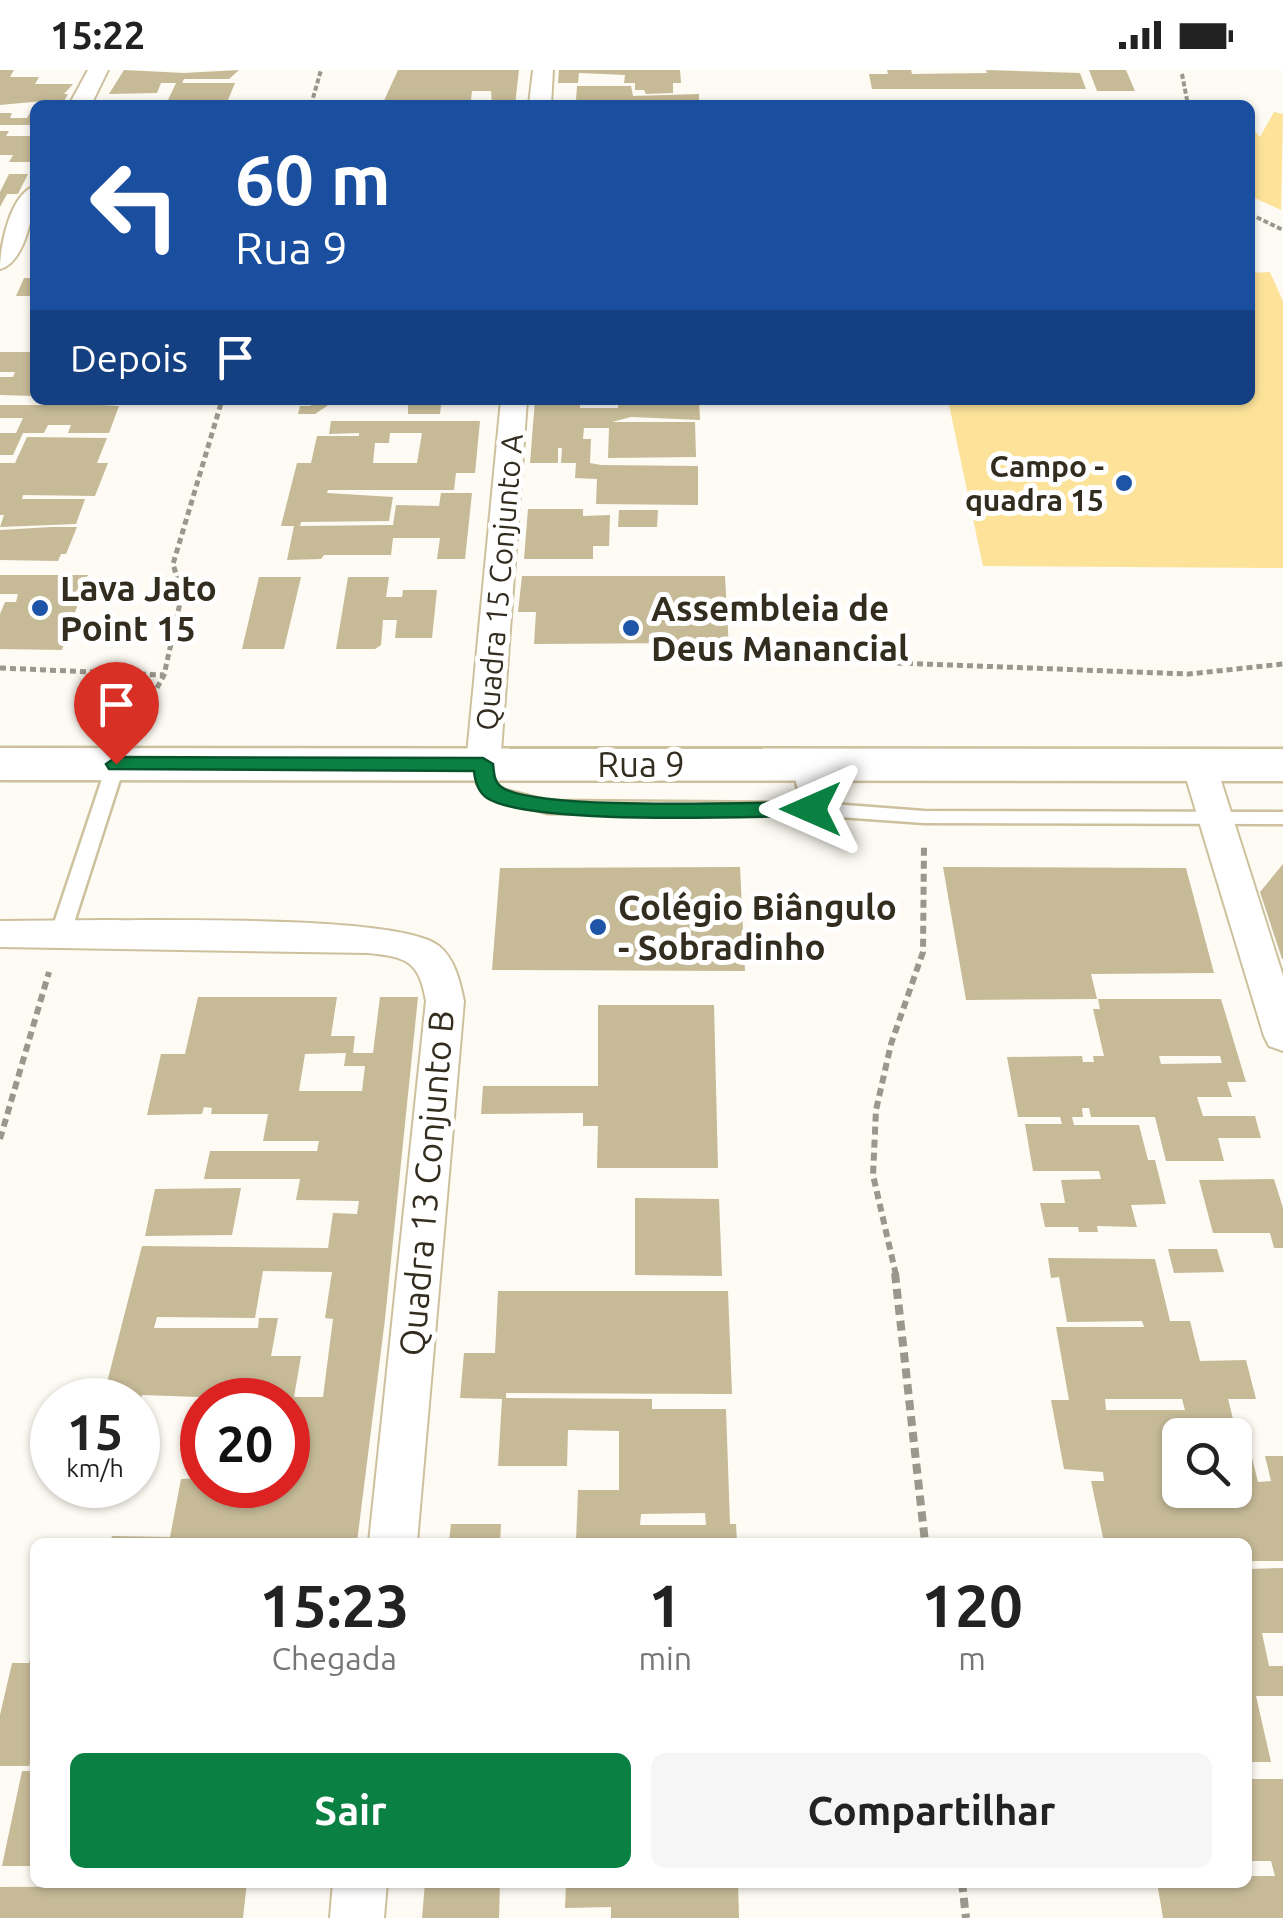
<!DOCTYPE html>
<html lang="pt">
<head>
<meta charset="utf-8">
<style>
	body { margin:0; font-family:Ubuntu,sans-serif; background:#f6f6f6; color:#222; height:100vh; display:flex; flex-direction:column; font-size:38px; white-space:nowrap }
	* { box-sizing:border-box; margin:0 }
	p { font-size:32px; color:#767676 }
	.icon { flex:none; width:55px; height:55px; fill:none; stroke:currentColor; stroke-width:2; stroke-linecap:round; stroke-linejoin:round }
	.map { position:relative; flex:1; overflow:hidden }
	.panel { position:absolute; left:30px; top:1468px; width:1222px; height:350px; display:flex; flex-direction:column; background:#fff; border-radius:15px; box-shadow:0 2px 8px #0004 }
	.panel>* { flex:none }
	.hud { position:absolute; left:30px; top:30px; width:1225px; height:305px; border-radius:15px; box-shadow:0 2px 8px #0004; background:#1a4fa0; color:#fff; overflow:hidden }
	.fabs { position:absolute; left:1162px; top:1348px; display:grid; gap:20px }
	.fabs a { display:grid; place-items:center; width:90px; height:90px; border-radius:15px; background:#fff; box-shadow:0 2px 8px #0004; font-size:50px }
	.speed { position:absolute; left:30px; top:1308px; display:flex; gap:20px; font-size:50px; font-weight:700; text-align:center }
	.speed>* { display:grid; place-content:center; width:130px; height:130px; border-radius:50%; background:#fff; box-shadow:0 2px 8px #0004; line-height:1 }
	.speed small { font-size:25px; font-weight:400 }
	.speed .limit { border:15px solid #d22; background:#fff; color:#111 }
	.pin { position:absolute; display:grid; place-items:center; width:85px; height:85px; color:#fff; margin:-102px -42px; border-radius:50% 50% 50% 0; rotate:-45deg; box-shadow:0 0 10px #0007 }
	.pin .icon { rotate:45deg }
	.me { position:absolute; width:110px; margin:-55px; rotate:270deg; stroke-linejoin:round; filter:drop-shadow(0 0 8px #0008) }
	.turn { display:flex; align-items:center; gap:35px; height:210px; padding:0 40px; font-size:45px }
	.turn .icon { width:130px; height:130px; stroke-width:2.5 }
	.turn b { display:block; font-size:70px; line-height:85px }
	.then { display:flex; align-items:center; height:95px; padding:0 40px; background:#0003; gap:20px; font-size:38px }
	.eta { display:flex; justify-content:space-evenly; align-items:center; height:170px; text-align:center }
	.eta b { font-size:60px; font-weight:600; line-height:70px }
	.action { display:flex; gap:20px; margin-top:auto; padding:20px 40px }
	.action a { flex:1; height:115px; border-radius:15px; background:#0b8043; color:#fff; font-size:40px; font-weight:600; line-height:115px; text-align:center }
	.action a+a { background:#f6f6f6; color:#222 }
	.status { display:flex; justify-content:space-between; align-items:center; height:70px; padding:0 50px; background:#fff; direction:ltr }
	.status svg { height:28px; fill:currentColor }
	.map>svg:first-child { display:block }
	.green { fill:#fde39a }
	.building { fill:#c6ba97; fill-rule:evenodd }
	.lines { fill:none; stroke-linecap:round; stroke-linejoin:round }
	.lane-casing { stroke:#cdc09d; stroke-width:5 }
	.street-casing { stroke:#cdc09d; stroke-width:4 }
	.secondary-casing { stroke:#cdc09d; stroke-width:5 }
	.path-far3 { stroke:#9a978c; stroke-width:4; stroke-dasharray:5 2.5; stroke-linecap:butt }
	.path-far2 { stroke:#9a978c; stroke-width:5; stroke-dasharray:6 4; stroke-linecap:butt }
	.path-far1 { stroke:#9a978c; stroke-width:6; stroke-dasharray:8 5; stroke-linecap:butt }
	.path { stroke:#9a978c; stroke-width:8; stroke-dasharray:10 6; stroke-linecap:butt }
	.lane { fill:#fff; fill-rule:evenodd }
	.street { fill:#fff; fill-rule:evenodd }
	.secondary { fill:#fff; fill-rule:evenodd }
	.route { fill:#0b8043; stroke:#07532c; stroke-width:2.5 }
	.poi-dot { fill:#1e55a7; stroke:#fff; stroke-width:4 }
	.labels { text-anchor:middle; dominant-baseline:central; stroke-width:10; stroke-linejoin:round; paint-order:stroke }
	.far-poi-label { font-size:30px; font-weight:bold; fill:#322d1f; stroke:#fff; text-anchor:end }
	.far-street-label { font-size:30px; fill:#322d1f; stroke:#fff }
	.poi-label { font-size:35px; font-weight:bold; fill:#322d1f; stroke:#fff; text-anchor:start }
	.street-label { font-size:35px; fill:#322d1f; stroke:#fff }
</style>
</head>
<body>
<div class="status"><b>15:22</b><svg viewBox="0 0 49 12"><path d="M0 12V9h3v3zM5 12V6h3v6zM10 12V3h3v9zM15 12V0h3v12zM26 1h20v11H26zM47 4h2v5h-2z"/></svg></div>
<div class="map">
<svg width="1283" height="1848" viewBox="0 0 1283 1848">
	<rect width="100%" height="100%" fill="#fdfbf3"/>
	<!-- green -->
	<g class="green">
		<polygon points="1274,42 1283,44 1281,140 1250,126 1250,56 1260,67"/>
		<polygon points="1270,202 1283,231 1283,498 983,496 948,330 1250,330 1250,203"/>
	</g>
	<!-- building -->
	<g class="building">
		<polygon points="0,0 14,0 10,7 39,7 35,14 73,14 64,24 68,24 62,35 40,34 43,31 0,35"/>
		<polygon points="124,0 184,3 239,0 229,9 184,9 182,13 235,13 226,35 104,35 106,30 168,30 176,13 161,13 157,23 109,24"/>
		<polygon points="398,0 519,0 515,35 492,35 491,21 472,21 471,30 463,30 462,35 441,35 442,30 420,30 419,35 382,35"/>
		<polygon points="559,0 680,0 681,13 673,13 673,23 646,24 644,20 635,20 635,13 624,13 625,5 579,3 578,13 558,13"/>
		<polygon points="887,0 911,0 912,4 987,3 986,0 1080,3 1086,19 872,19 869,4 888,4"/>
		<polygon points="1089,0 1126,0 1135,21 1097,21"/>
		<polygon points="577,16 631,16 633,26 699,24 699,30 557,35 557,30 576,30"/>
		<polygon points="31,41 35,41 35,55 0,55 0,43 12,43 10,48 27,48"/>
		<polygon points="0,61 9,61 6,66 35,66 34,92 9,92 13,85 0,85"/>
		<polygon points="9,104 28,104 18,124 7,124 0,137 0,122"/>
		<polygon points="24,208 35,208 35,226 16,226"/>
		<polygon points="0,282 35,282 35,326 0,325 0,307 13,307 15,302 0,302"/>
		<polygon points="50,330 103,330 101,335 119,336 109,363 68,363 71,355 48,355 44,363 23,363 13,385 0,385 0,363 16,363 23,348 0,348 0,335 48,335"/>
		<polygon points="312,330 328,330 327,336 315,344 298,344 300,336 311,336"/>
		<polygon points="408,330 429,330 428,335 432,330 483,330 482,334 441,335 440,344 408,344"/>
		<polygon points="535,330 580,330 580,338 618,338 618,330 699,330 700,350 631,347 612,352 695,352 696,387 608,388 609,358 584,358 583,369 591,369 590,393 601,395 698,396 698,435 596,434 597,409 575,408 576,393 561,393 562,378 558,378 558,393 530,393"/>
		<path d="M331 351H480L475 403H456L454 420H328L327 423 393 427 389 451 301 452 300 456 393 455 396 435 439 436 441 423H472L465 489H437L440 468H393L391 485H324L321 489 287 490 294 456H281L297 393H311L317 366H359V363L329 364ZM390 363H422L417 393H373L375 373H389Z"/>
		<polygon points="27,367 107,368 97,393 108,393 95,426 23,425 22,429 85,429 76,454 0,457 4,445 0,445 0,393 15,393"/>
		<polygon points="528,439 583,439 583,446 610,445 609,476 593,476 593,489 524,489"/>
		<polygon points="619,440 658,440 657,457 618,457"/>
		<polygon points="51,457 77,457 66,484 61,484 58,491 0,490 0,460"/>
		<polygon points="0,505 88,505 62,580 0,579 0,544 5,532 16,532 18,524 0,524"/>
		<polygon points="522,506 725,506 729,579 687,579 687,573 534,574 536,542 518,542"/>
		<polygon points="259,507 301,507 284,579 242,579"/>
		<polygon points="348,507 389,507 386,527 402,527 403,520 437,520 432,568 395,568 397,550 383,550 381,575 375,579 336,579"/>
		<polygon points="1283,794 1283,889 1282,889 1260,822"/>
		<polygon points="740,797 745,901 492,900 500,798"/>
		<polygon points="943,797 1186,798 1214,903 1091,904 1097,929 966,930"/>
		<path d="M198 927H337L331 966H355L353 983H373L380 927H418L385 1249 357 1472H110L112 1466 170 1467 181 1409 202 1408V1415H288V1330L142 1325 139 1339 138 1330H60L62 1324H104L142 1176 328 1178 333 1143 357 1144 359 1131 296 1130 300 1109H204L210 1081H317L319 1071H263L268 1044H211L212 1038 204 1037 202 1044 147 1045 161 984H185ZM346 983 344 996H365L362 1021H299L305 984ZM263 1201 332 1202 325 1248 333 1249 323 1327H294L301 1286H271L278 1248H259L258 1258H154L157 1247 255 1248Z"/>
		<path d="M1098 929H1221L1246 1012H1227L1232 1027H1197L1203 1046H1255L1261 1068H1218L1224 1091H1166L1155 1047H1091L1089 1038H1082L1083 1047H1072L1074 1055H1139L1148 1090H1155L1166 1134 1131 1135 1137 1157 1097 1156 1098 1162H1079L1078 1157H1045L1040 1133H1065L1061 1110 1101 1109 1099 1101H1033L1025 1054H1062L1060 1047H1018L1007 987 1082 986 1083 992H1094L1093 986H1104L1093 939H1100ZM1159 986H1220L1222 993 1161 994Z"/>
		<polygon points="598,935 714,935 718,1098 597,1098 598,1056 583,1056 583,1043 481,1044 483,1016 598,1016"/>
		<polygon points="1274,1109 1283,1138 1283,1178 1274,1178 1270,1163 1213,1163 1199,1110"/>
		<polygon points="241,1118 232,1165 145,1166 155,1119"/>
		<polygon points="635,1128 719,1129 722,1206 635,1205"/>
		<polygon points="1168,1179 1217,1179 1224,1202 1174,1203"/>
		<path d="M1048 1188 1155 1189 1170 1251H1190L1200 1291 1246 1290 1256 1329H1228L1241 1381 1250 1380 1258 1412 1271 1411 1265 1386H1283V1491H1248V1472H1104L1091 1411H1104L1103 1402 1064 1399 1051 1330H1069L1056 1257H1144L1142 1251 1067 1252 1059 1207 1051 1208ZM1105 1329H1182L1185 1340H1106ZM1180 1365H1235V1420H1180Z"/>
		<path d="M498 1221H728L732 1324 506 1323V1328L652 1329V1339H726L730 1454H736L737 1472H576L578 1420H619V1361L568 1360 567 1396H498L502 1329 460 1328 464 1283H495ZM705 1443 706 1455H640L641 1444Z"/>
		<polygon points="51,1367 52,1408 41,1408"/>
		<polygon points="451,1454 501,1454 500,1472 449,1472"/>
		<polygon points="1283,1498 1283,1563 1262,1563 1269,1596 1283,1596 1283,1626 1256,1626 1271,1692 1248,1692 1248,1499"/>
		<polygon points="35,1573 35,1684 29,1696 0,1696 0,1645 12,1593 29,1593"/>
		<polygon points="22,1701 35,1701 35,1796 2,1796"/>
		<polygon points="1248,1709 1283,1709 1283,1848 1163,1848 1157,1812 1248,1812 1248,1806 1275,1806 1271,1791 1248,1791"/>
		<polygon points="193,1812 247,1812 243,1848 0,1848 0,1817 192,1816"/>
		<polygon points="425,1812 500,1812 499,1848 422,1848"/>
		<polygon points="566,1812 738,1812 739,1848 611,1848 611,1837 565,1838"/>
	</g>
	<g class="lines">
		<!-- lane casing -->
		<g class="lane-casing">
			<g id="lane">
				<polygon points="116,688 125,694 71,862 68,867 54,867 51,862 107,694"/>
				<polygon points="801,688 810,694 819,733 924,741 1283,742 1283,754 924,753 811,745 548,743 489,727 477,713 474,695 483,689 489,691 495,711 501,719 548,731 801,733 792,694"/>
			</g>
		</g>
		<!-- street casing -->
		<g class="street-casing">
			<g id="street">
				<polygon points="88,0 108,0 91,35 69,35"/>
				<polygon points="533,0 553,0 551,35 529,35"/>
				<path d="M35 116C35 139 25 193 0 199 0 176 10 124 35 116Z"/>
				<polygon points="501,330 527,330 500,695 495,703 483,706 471,703 466,695"/>
				<polygon points="1199,684 1211,687 1216,695 1283,906 1283,981 1269,976 1264,966 1182,695 1187,687"/>
				<path d="M105 850C165 851 401 845 439 876 455 889 460 912 464 931L417 1472H369L426 931C419 891 407 887 368 883L0 877V851Z"/>
				<polygon points="333,1812 387,1812 384,1848 330,1848"/>
			</g>
		</g>
		<!-- secondary casing -->
		<g class="secondary-casing">
			<polygon id="secondary" points="0,678 1283,679 1283,711 0,710"/>
		</g>
		<!-- path-far3 -->
		<g class="path-far3">
			<polyline points="1182,4 1188,35"/>
			<polyline points="311,35 321,0"/>
			<polyline points="1250,144 1283,160"/>
		</g>
		<!-- path-far2 -->
		<g class="path-far2">
			<polyline points="897,593 1189,604 1283,594"/>
			<polyline points="0,598 164,605"/>
			<polyline points="138,653 164,605 182,524 173,494 222,330"/>
		</g>
		<!-- path-far1 -->
		<g class="path-far1">
			<polyline points="0,1069 49,902"/>
			<polyline points="896,1205 873,1105 876,1040 891,974 923,882 924,774"/>
		</g>
		<!-- path -->
		<g class="path">
			<polyline points="895,1203 925,1472"/>
			<polyline points="962,1812 966,1848"/>
		</g>
		<!-- lane -->
		<use href="#lane" class="lane"/>
		<!-- street -->
		<use href="#street" class="street"/>
		<!-- secondary -->
		<use href="#secondary" class="secondary"/>
	</g>
	<!-- route -->
	<path class="route" d="M116 687 483 688 493 694C494 702 494 711 500 716 531 742 759 732 811 732L822 739 811 746C749 746 531 756 487 728 478 722 475 711 474 701L109 699 106 694Z"/>
	<!-- markers -->
	<g class="poi-dot">
		<circle cx="1124" cy="413" r="10"/>
		<circle cx="40" cy="538" r="10"/>
		<circle cx="631" cy="558" r="10"/>
		<circle cx="598" cy="857" r="10"/>
	</g>
	<g class="labels">
		<!-- far-poi labels -->
		<g class="far-poi-label">
			<text x="1104" y="396">Campo -<tspan x="1104" dy="34">quadra 15</tspan></text>
		</g>
		<!-- far-street labels -->
		<g class="far-street-label">
			<text transform="translate(499 512) rotate(-85)">Quadra 15 Conjunto A</text>
		</g>
		<!-- poi labels -->
		<g class="poi-label">
			<text x="60" y="518">Lava Jato<tspan x="60" dy="40">Point 15</tspan></text>
			<text x="651" y="538">Assembleia de<tspan x="651" dy="40">Deus Manancial</tspan></text>
			<text x="618" y="837">Colégio Biângulo<tspan x="618" dy="40">- Sobradinho</tspan></text>
		</g>
		<!-- street labels -->
		<g class="street-label">
			<text x="641" y="694">Rua 9</text>
			<text transform="translate(426 1113) rotate(-85)">Quadra 13 Conjunto B</text>
		</g>
	</g>
</svg>
<div class="fabs">
<a><svg class="icon" aria-label="search" viewBox="0 0 24 24"><circle cx="10" cy="10" r="6"/><path d="M15 15l6 6"/></svg></a>
</div>
<div class="speed"><div>15<small>km/h</small></div><div class="limit">20</div></div>
<div class="pin" style="left:116px;top:694px;background:#d93025"><svg class="icon" aria-label="arrive" viewBox="0 0 24 24"><path d="M6 21V4h12l-3 4 3 4H6"/></svg></div>
<svg class="me" style="left:811px;top:739px" viewBox="-20 -20 40 40"><path d="M0-17L14 15 0 8-14 15z" fill="#0b8043" stroke="#fff" stroke-width="4"/></svg>
<div class="hud">
<div class="turn"><svg class="icon" aria-label="left" viewBox="0 0 24 24"><path d="M17 20v-9H6M10 6l-5 5 5 5"/></svg><div><b>60 m</b>Rua 9</div></div>
<div class="then">Depois<svg class="icon" aria-label="arrive" viewBox="0 0 24 24"><path d="M6 21V4h12l-3 4 3 4H6"/></svg></div>
</div>
<section class="panel">
<div class="eta">
<div><b>15:23</b><p>Chegada</p></div>
<div><b>1</b><p>min</p></div>
<div><b>120</b><p>m</p></div>
</div>
<div class="action"><a>Sair</a><a>Compartilhar</a></div>
</section>
</div>
</body>
</html>
